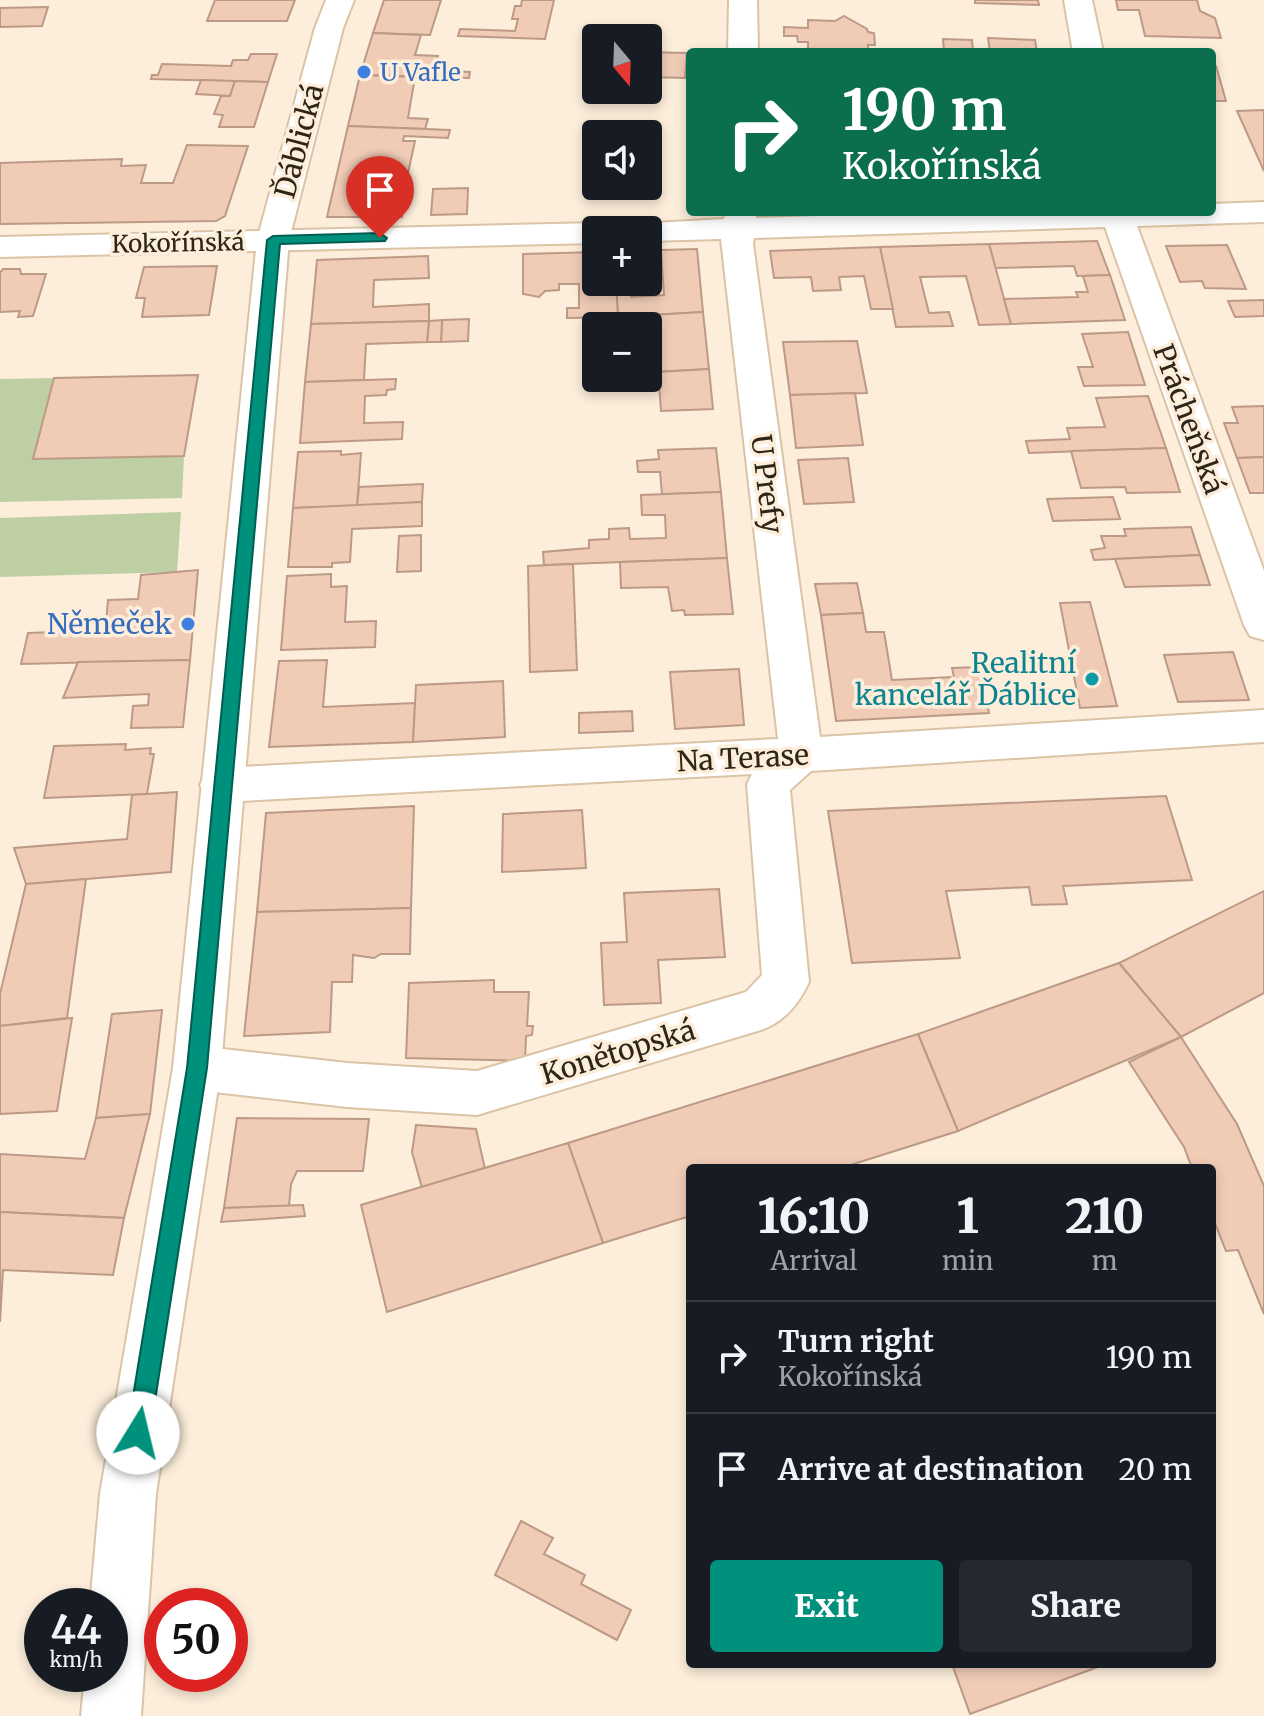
<!DOCTYPE html>
<html lang="en">
<head>
<meta charset="utf-8">
<style>
	body { margin:0; font-family:Merriweather,serif; background:#242831; color:#f1f3f6; height:100vh; display:flex; flex-direction:column; font-size:30px; white-space:nowrap }
	* { box-sizing:border-box; margin:0 }
	p { font-size:26px; color:#9ea1a6 }
	.icon { flex:none; width:44px; height:44px; fill:none; stroke:currentColor; stroke-width:2; stroke-linecap:round; stroke-linejoin:round }
	.map { position:relative; flex:1; overflow:hidden }
	.details { position:absolute; left:686px; top:1164px; width:530px; height:504px; display:flex; flex-direction:column; background:#171b24; border-radius:8px; box-shadow:0 4px 12px #0003 }
	.details>* { flex:none }
	.hud { position:absolute; left:686px; top:48px; width:530px; height:168px; border-radius:8px; box-shadow:0 4px 12px #0003; background:#0b6e4f; color:#fff; overflow:hidden }
	.needle { width:52px; rotate:161deg }
	.buttons { position:absolute; left:582px; top:24px; display:grid; gap:16px }
	.buttons a { display:grid; place-items:center; width:80px; height:80px; border-radius:8px; background:#171b24; box-shadow:0 4px 12px #0003; font-size:40px }
	.speed { position:absolute; left:24px; top:1588px; display:flex; gap:16px; font-size:40px; font-weight:700; text-align:center }
	.speed>* { display:grid; place-content:center; width:104px; height:104px; border-radius:50%; background:#171b24; box-shadow:0 4px 12px #0003; line-height:1 }
	.speed small { font-size:20px; font-weight:400 }
	.speed .limit { border:12px solid #d22; background:#fff; color:#111 }
	.pin { position:absolute; display:grid; place-items:center; width:68px; height:68px; color:#fff; margin:-82px -34px; border-radius:50% 50% 50% 0; rotate:-45deg; box-shadow:0 0 8px #0007 }
	.pin .icon { rotate:45deg }
	.me { position:absolute; width:88px; margin:-44px; rotate:9deg; stroke-linejoin:round; filter:drop-shadow(0 0 6px #0008) }
	.turn { display:flex; align-items:center; gap:28px; height:168px; padding:0 24px; font-size:36px }
	.turn .icon { width:104px; height:104px; stroke-width:2.5 }
	.turn b { display:block; font-size:56px; line-height:68px }
	.eta { display:flex; justify-content:space-evenly; align-items:center; height:136px; text-align:center }
	.eta b { font-size:48px; font-weight:800; line-height:56px }
	.primary-button { display:flex; gap:16px; margin-top:auto; padding:16px 24px }
	.primary-button a { flex:1; height:92px; border-radius:8px; background:#00917c; color:#fff; font-size:32px; font-weight:800; line-height:92px; text-align:center }
	.primary-button a+a { background:#242831; color:#f1f3f6 }
	ul { padding:0; list-style:none }
	li { display:flex; align-items:center; gap:24px; height:112px; padding:0 24px; border-top:2px solid #363941 }
	li div { flex:1 }
	li b { display:block; font-size:30px }
	li em { font-style:normal }
	.map>svg:first-child { display:block }
	.green { fill:#becfa3 }
	.building { fill:#f0ccb7; stroke:#bc9a86; stroke-width:2 }
	.lines { fill:none; stroke-linecap:round; stroke-linejoin:round }
	.minor-casing { stroke:#dbc4a5; stroke-width:4 }
	.secondary-casing { stroke:#dbc4a5; stroke-width:4 }
	.minor { fill:#fff; fill-rule:evenodd }
	.secondary { fill:#fff; fill-rule:evenodd }
	.route { fill:#00917c; stroke:#005e51; stroke-width:2 }
	.shop-dot { fill:#3f7fe0; stroke:#fdeedb; stroke-width:3 }
	.culture-dot { fill:#0f9aa8; stroke:#fdeedb; stroke-width:3 }
	.labels { text-anchor:middle; dominant-baseline:central; stroke-width:7; stroke-linejoin:round; paint-order:stroke }
	.far-shop-label { font-size:24px; fill:#366cbe; stroke:#fdeedb; text-anchor:start }
	.far-street-label { font-size:24px; fill:#2d2518; stroke:#fdeedb }
	.street-label { font-size:28px; fill:#2d2518; stroke:#fdeedb }
	.shop-label { font-size:28px; fill:#366cbe; stroke:#fdeedb; text-anchor:end }
	.culture-label { font-size:28px; fill:#0d838f; stroke:#fdeedb; text-anchor:end }
</style>
</head>
<body>
<div class="map">
<svg width="1264" height="1716" viewBox="0 0 1264 1716">
	<rect width="100%" height="100%" fill="#fdeedb"/>
	<!-- green -->
	<g class="green">
		<polygon points="54,378 33,459 184,456 182,498 0,502 0,379"/>
		<polygon points="181,512 177,572 0,577 0,518"/>
	</g>
	<!-- building -->
	<g class="building">
		<polygon points="215,0 295,0 287,21 207,21"/>
		<polygon points="384,0 441,0 430,35 373,33"/>
		<polygon points="522,0 554,0 545,39 458,36 460,29 515,31 518,19 512,19 515,6 521,6"/>
		<polygon points="975,0 1038,0 1039,5 975,3"/>
		<polygon points="1116,0 1197,0 1200,11 1215,18 1221,38 1145,36 1139,10 1118,10"/>
		<polygon points="48,7 42,26 0,27 0,8"/>
		<polygon points="844,16 867,29 868,32 874,33 875,45 868,45 868,52 808,52 808,42 798,42 797,36 784,36 784,27 808,28 808,20 835,21"/>
		<polygon points="373,33 421,35 415,55 438,56 434,70 470,72 469,78 360,75"/>
		<polygon points="988,38 1035,40 1037,52 990,52"/>
		<polygon points="943,39 972,40 973,52 944,51"/>
		<polygon points="648,52 687,53 685,78 648,77"/>
		<polygon points="251,54 277,54 268,82 151,79 152,75 158,75 162,64 231,66 233,60 248,60"/>
		<polygon points="1212,65 1216,66 1226,101 1212,101"/>
		<polygon points="360,75 415,77 408,118 428,119 425,129 348,126"/>
		<polygon points="201,80 235,81 230,96 196,94"/>
		<polygon points="235,81 268,82 254,127 219,127 223,115 214,114 221,96 230,96"/>
		<polygon points="1264,110 1264,171 1237,111"/>
		<polygon points="348,126 450,130 448,138 404,136 403,141 415,141 404,191 402,217 327,217"/>
		<polygon points="187,145 248,146 225,216 216,221 0,224 0,163 122,159 121,166 146,165 141,183 173,183"/>
		<polygon points="468,188 467,214 431,215 433,189"/>
		<polygon points="1097,241 1110,275 1077,276 1074,266 995,268 989,244"/>
		<polygon points="989,244 1011,324 979,325 966,276 920,277 929,313 949,312 953,326 896,327 880,247"/>
		<polygon points="1227,245 1246,289 1205,288 1202,281 1180,282 1166,246"/>
		<polygon points="880,247 893,309 871,309 864,276 839,277 841,290 813,291 811,277 774,278 770,251"/>
		<polygon points="697,249 703,312 618,317 616,282 630,282 631,297 664,295 661,250"/>
		<polygon points="596,252 596,282 616,282 618,317 567,318 567,308 579,308 579,284 559,284 559,290 545,291 539,297 523,294 523,254"/>
		<polygon points="428,256 429,278 374,280 373,307 429,304 429,321 311,324 317,260"/>
		<polygon points="217,266 209,315 142,317 145,298 136,298 144,267"/>
		<polygon points="3,269 20,269 21,274 46,274 33,316 18,317 20,311 0,312 0,273"/>
		<polygon points="1110,275 1125,320 1011,324 1004,299 1078,297 1076,292 1088,292 1083,276"/>
		<polygon points="1264,300 1264,316 1235,317 1228,301"/>
		<polygon points="703,312 709,369 655,372 653,349 648,349 646,326 652,326 651,315"/>
		<polygon points="469,319 468,341 441,342 442,320"/>
		<polygon points="442,320 441,342 427,342 429,321"/>
		<polygon points="429,321 427,342 366,344 364,380 305,382 311,324"/>
		<polygon points="1128,332 1145,385 1084,386 1078,367 1093,367 1082,334"/>
		<polygon points="857,341 867,393 790,395 783,342"/>
		<polygon points="709,369 713,409 661,411 658,372"/>
		<polygon points="198,375 184,456 33,459 54,378"/>
		<polygon points="396,379 395,389 387,390 386,395 365,396 364,423 403,422 402,439 300,443 305,382"/>
		<polygon points="855,393 863,445 796,448 790,395"/>
		<polygon points="1148,396 1166,448 1029,453 1026,441 1070,439 1067,428 1105,427 1096,398"/>
		<polygon points="1264,406 1264,457 1237,458 1224,423 1238,423 1232,407"/>
		<polygon points="716,448 721,492 662,494 660,472 638,472 637,461 659,459 658,450"/>
		<polygon points="1166,448 1180,492 1127,493 1125,487 1081,488 1071,451"/>
		<polygon points="341,451 341,455 361,453 357,506 293,508 298,452"/>
		<polygon points="1264,457 1264,493 1250,493 1237,458"/>
		<polygon points="848,458 854,502 804,504 798,460"/>
		<polygon points="423,484 422,502 357,506 359,487"/>
		<polygon points="721,492 727,558 544,565 543,552 589,548 589,540 609,539 609,529 629,528 630,539 666,538 665,515 642,515 641,495"/>
		<polygon points="1113,497 1120,519 1053,521 1047,499"/>
		<polygon points="422,502 422,526 352,529 350,562 332,563 332,567 288,567 293,508"/>
		<polygon points="1191,527 1200,555 1094,560 1091,550 1105,548 1101,536 1126,536 1124,529"/>
		<polygon points="421,535 421,571 397,572 399,536"/>
		<polygon points="1200,555 1210,585 1125,587 1115,559"/>
		<polygon points="727,558 733,614 685,615 684,610 672,611 668,587 621,588 620,562"/>
		<polygon points="573,564 577,670 530,672 528,566"/>
		<polygon points="198,570 190,660 21,664 28,633 80,631 82,624 106,623 108,600 138,599 141,575"/>
		<polygon points="331,574 331,587 347,586 345,622 376,621 375,647 281,650 287,576"/>
		<polygon points="857,583 863,613 821,615 815,584"/>
		<polygon points="1090,602 1117,706 1080,708 1060,603"/>
		<polygon points="863,613 866,632 884,632 892,680 954,677 952,668 979,667 989,713 836,721 821,615"/>
		<polygon points="1233,652 1249,700 1178,702 1164,655"/>
		<polygon points="190,660 183,727 131,728 133,706 148,705 149,694 63,698 78,662"/>
		<polygon points="327,660 323,707 415,703 413,742 269,747 279,661"/>
		<polygon points="739,669 744,725 675,729 670,672"/>
		<polygon points="503,681 505,737 413,742 416,685"/>
		<polygon points="632,711 633,731 579,733 579,713"/>
		<polygon points="126,744 125,750 151,748 150,754 154,754 147,794 44,798 54,746"/>
		<polygon points="177,792 171,872 26,884 14,848 127,839 132,795"/>
		<polygon points="1166,796 1192,880 1063,886 1067,904 1032,905 1029,887 946,891 960,958 852,963 828,811"/>
		<polygon points="414,806 411,908 257,912 266,813"/>
		<polygon points="582,810 586,868 502,872 503,814"/>
		<polygon points="86,879 67,1018 0,1026 0,994 26,884"/>
		<polygon points="719,889 725,957 658,960 661,1003 604,1005 601,943 627,942 624,893"/>
		<polygon points="1264,891 1264,993 1181,1037 1119,963"/>
		<polygon points="411,908 410,954 381,954 374,958 353,955 352,982 332,982 330,1032 244,1036 257,912"/>
		<polygon points="1119,963 1181,1037 958,1131 918,1034"/>
		<polygon points="494,980 494,992 529,992 527,1026 533,1026 532,1035 526,1036 525,1061 406,1058 409,983"/>
		<polygon points="162,1010 150,1114 96,1118 112,1014"/>
		<polygon points="72,1018 57,1111 0,1114 0,1026"/>
		<polygon points="918,1034 958,1131 841,1168 690,1168 690,1216 603,1243 568,1143"/>
		<polygon points="1181,1037 1237,1124 1264,1186 1264,1314 1238,1250 1226,1251 1212,1216 1212,1168 1192,1168 1184,1147 1129,1062"/>
		<polygon points="150,1114 124,1218 0,1212 0,1154 85,1159 96,1118"/>
		<polygon points="237,1118 369,1119 363,1171 297,1171 291,1184 289,1206 224,1208"/>
		<polygon points="416,1125 476,1129 485,1169 422,1188 412,1152"/>
		<polygon points="568,1143 603,1243 387,1312 361,1205"/>
		<polygon points="303,1205 305,1216 221,1222 224,1208"/>
		<polygon points="0,1212 124,1218 113,1275 3,1270 0,1322"/>
		<polygon points="521,1521 553,1538 544,1554 585,1575 581,1584 631,1610 617,1640 495,1575"/>
		<polygon points="952,1664 1106,1664 970,1714"/>
	</g>
	<g class="lines">
		<!-- minor casing -->
		<g class="minor-casing">
			<g id="minor">
				<polygon points="729,0 757,0 758,52 728,52"/>
				<polygon points="1064,0 1092,0 1103,52 1073,52"/>
				<path d="M1264 202V222L1137 226 1264 571V640L1250 636 1244 625 1105 227 754 238 753 244 820 737 1264 710V742L811 771 790 790 809 982C799 1004 784 1022 761 1030L477 1115 347 1107 197 1090 180 1083 173 1068 180 1053 197 1046 347 1063 477 1071 746 992 762 975 747 784 752 774 221 802 206 797 200 785 206 773 221 768 778 739 721 239 648 241V230H632L637 224 724 219 725 212H757L756 218 944 212H1212V204Z"/>
				<polygon points="596,223 607,226 610,230 596,230 596,243 0,257 0,237"/>
			</g>
		</g>
		<!-- secondary casing -->
		<g class="secondary-casing">
			<polygon id="secondary" points="326,0 354,0 343,28 289,240 221,1068 156,1494 141,1716 81,1716 85,1674 110,1674 110,1606 90,1606 100,1494 173,1068 257,240 315,28"/>
		</g>
		<!-- minor -->
		<use href="#minor" class="minor"/>
		<!-- secondary -->
		<use href="#secondary" class="secondary"/>
	</g>
	<!-- route -->
	<polygon class="route" points="380,233 387,238 385,241 280,244 207,1068 150,1433 146,1441 138,1445 130,1441 127,1433 187,1068 267,240 273,236"/>
	<!-- markers -->
	<g class="shop-dot">
		<circle cx="364" cy="72" r="8"/>
		<circle cx="188" cy="624" r="8"/>
	</g>
	<circle class="culture-dot" cx="1092" cy="679" r="8"/>
	<g class="labels">
		<!-- far-shop labels -->
		<g class="far-shop-label">
			<text x="380" y="72">U Vafle</text>
		</g>
		<!-- far-street labels -->
		<g class="far-street-label">
			<text transform="translate(178 243) rotate(-1)">Kokořínská</text>
		</g>
		<!-- street labels -->
		<g class="street-label">
			<text transform="translate(299 141) rotate(-75)">Ďáblická</text>
			<text transform="translate(1189 419) rotate(70)">Prácheňská</text>
			<text transform="translate(767 484) rotate(83)">U Prefy</text>
			<text transform="translate(743 758) rotate(-3)">Na Terase</text>
			<text transform="translate(618 1052) rotate(-17)">Konětopská</text>
		</g>
		<!-- shop labels -->
		<g class="shop-label">
			<text x="172" y="624">Němeček</text>
		</g>
		<!-- culture labels -->
		<g class="culture-label">
			<text x="1076" y="663">Realitní<tspan x="1076" dy="32">kancelář Ďáblice</tspan></text>
		</g>
	</g>
</svg>
<div class="buttons">
<a><svg class="needle" viewBox="-14 -14 28 28"><path d="M0-13l5 13h-10z" fill="#e53935"/><path d="M0 13l5-13h-10z" fill="#9ea1a6"/></svg></a>
<a><svg class="icon" aria-label="sound" viewBox="0 0 24 24"><path d="M4 9h4l5-4v14l-5-4H4zM17 9q2 3 0 6"/></svg></a>
<a>+</a>
<a>−</a>
</div>
<div class="speed"><div>44<small>km/h</small></div><div class="limit">50</div></div>
<div class="pin" style="left:380px;top:238px;background:#d93025"><svg class="icon" aria-label="arrive" viewBox="0 0 24 24"><path d="M6 21V4h12l-3 4 3 4H6"/></svg></div>
<svg class="me" style="left:138px;top:1433px" viewBox="-20 -20 40 40"><circle r="19" fill="#fff"/><path d="M0-13L10 11 0 6-10 11z" fill="#00917c"/></svg>
<div class="hud">
<div class="turn"><svg class="icon" aria-label="right" viewBox="0 0 24 24"><path d="M7 20v-9h11M14 6l5 5-5 5"/></svg><div><b>190 m</b>Kokořínská</div></div>
</div>
<section class="details">
<div class="eta">
<div><b>16:10</b><p>Arrival</p></div>
<div><b>1</b><p>min</p></div>
<div><b>210</b><p>m</p></div>
</div>
<ul>
<li><svg class="icon" aria-label="right" viewBox="0 0 24 24"><path d="M7 20v-9h11M14 6l5 5-5 5"/></svg><div><b>Turn right</b><p>Kokořínská</p></div><em>190 m</em></li>
<li><svg class="icon" aria-label="arrive" viewBox="0 0 24 24"><path d="M6 21V4h12l-3 4 3 4H6"/></svg><div><b>Arrive at destination</b></div><em>20 m</em></li>
</ul>
<div class="primary-button"><a>Exit</a><a>Share</a></div>
</section>
</div>
</body>
</html>
